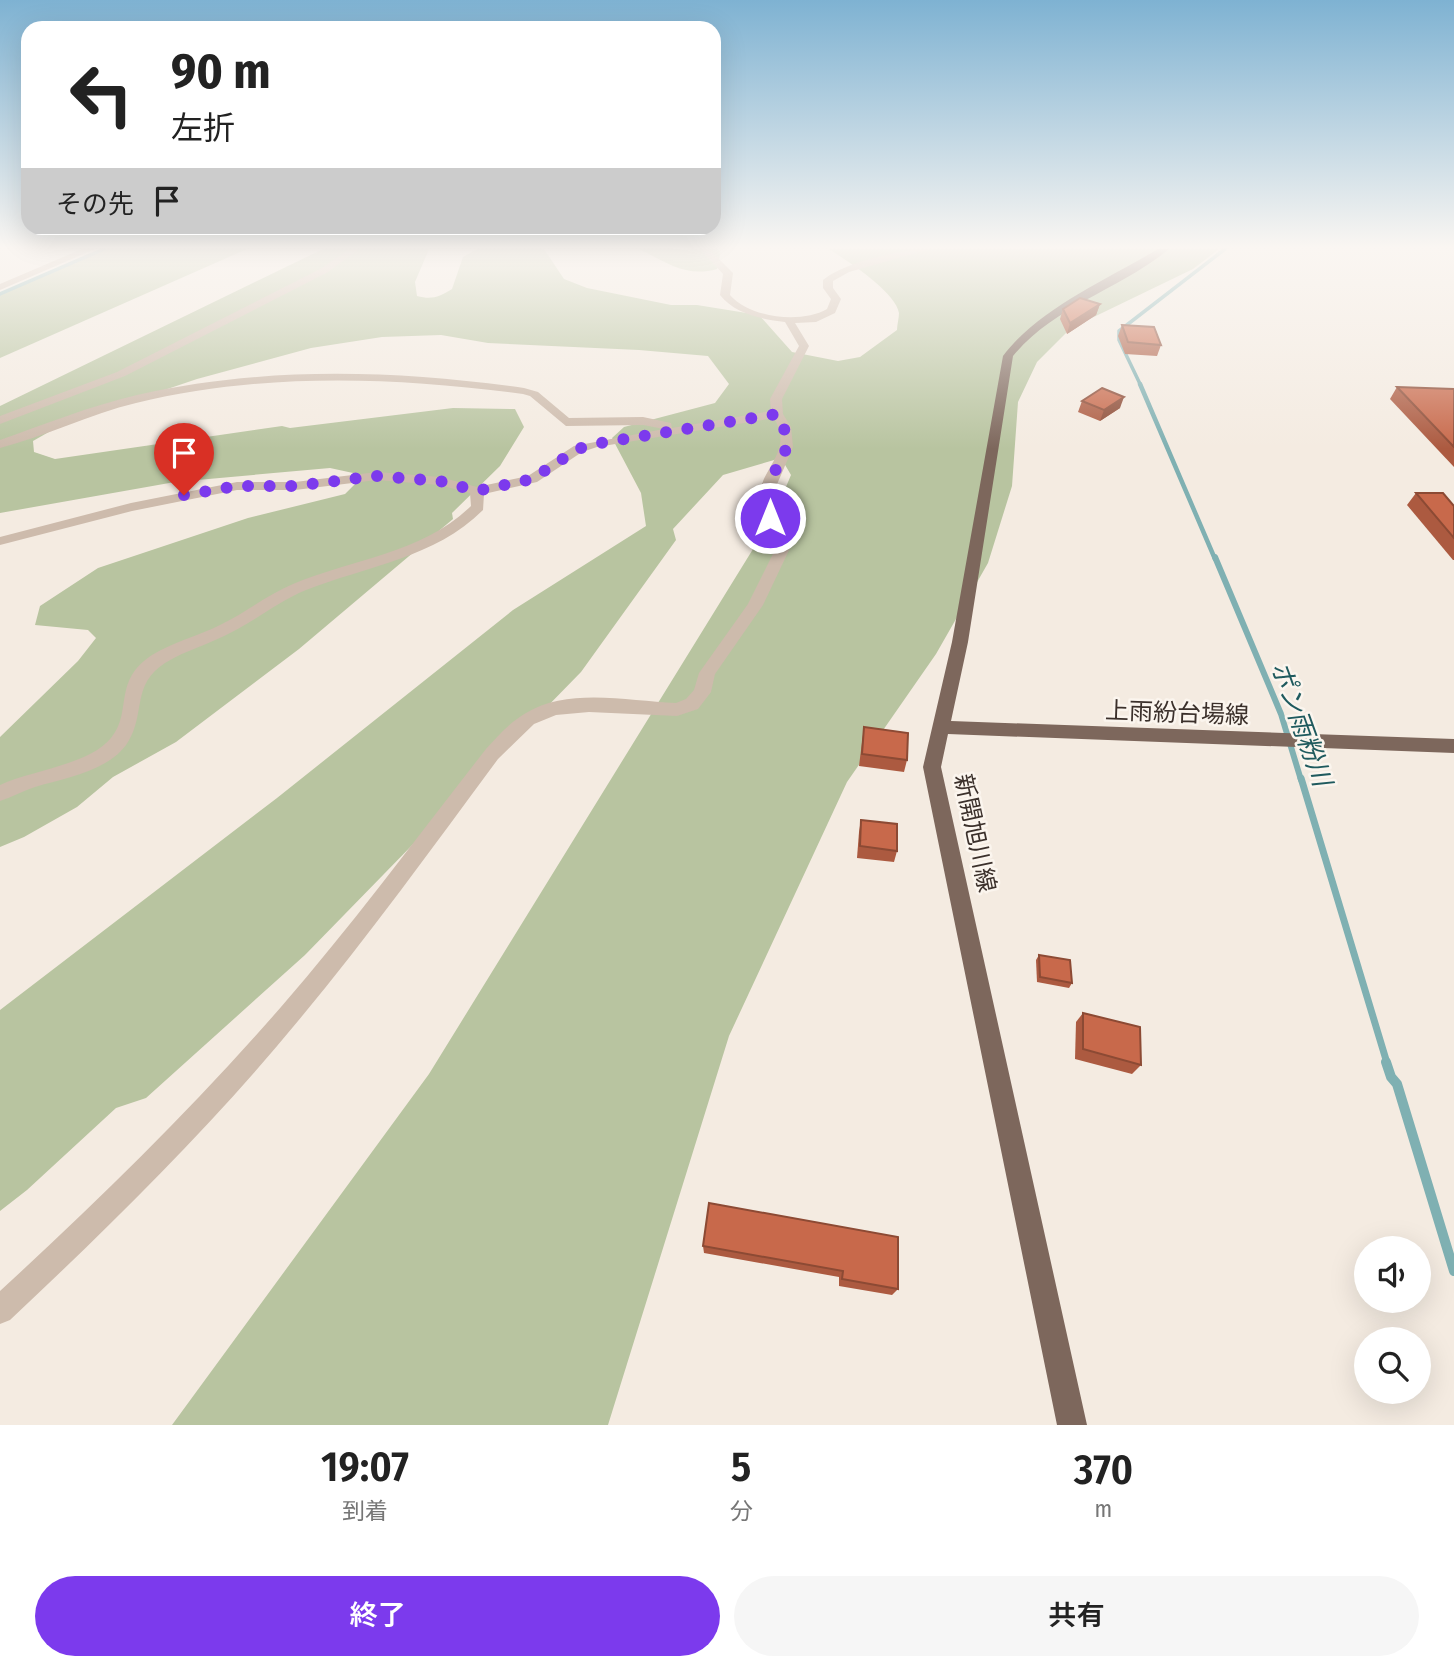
<!DOCTYPE html>
<html lang="ja">
<head>
<meta charset="utf-8">
<style>
	body { margin:0; font-family:"Fira Sans Condensed","Noto Sans JP",sans-serif; background:#f6f6f6; color:#222; height:100vh; display:flex; flex-direction:column; font-size:26px; white-space:nowrap }
	* { box-sizing:border-box; margin:0 }
	p { font-size:23px; color:#767676 }
	.icon { flex:none; width:38px; height:38px; fill:none; stroke:currentColor; stroke-width:2; stroke-linecap:round; stroke-linejoin:round }
	.map { position:relative; height:1425px; overflow:hidden }
	.sheet { display:flex; flex-direction:column; background:#fff; flex:1 }
	.sheet>* { flex:none }
	.top-card { position:absolute; left:21px; top:21px; width:700px; height:214px; border-radius:21px; box-shadow:0 7px 28px #0002; background:#fff; color:#222; overflow:hidden }
	.tools { position:absolute; left:1354px; top:1236px; display:grid; gap:14px }
	.tools a { display:grid; place-items:center; width:77px; height:77px; border-radius:50%; background:#fff; box-shadow:0 7px 28px #0002; font-size:35px }
	.pin { position:absolute; display:grid; place-items:center; width:60px; height:60px; color:#fff; margin:-72px -30px; border-radius:50% 50% 50% 0; rotate:-45deg; box-shadow:0 0 7px #0007 }
	.pin .icon { rotate:45deg }
	.me { position:absolute; width:77px; margin:-38px; rotate:0deg; stroke-linejoin:round; filter:drop-shadow(0 0 5px #0008) }
	.turn { display:flex; align-items:center; gap:24px; height:147px; padding:0 35px; font-size:32px }
	.turn .icon { width:91px; height:91px; stroke-width:2.5 }
	.turn b { display:block; font-size:49px; line-height:60px }
	.then { display:flex; align-items:center; height:66px; padding:0 35px; background:#0003; gap:14px; font-size:26px }
	.eta { display:flex; justify-content:space-evenly; align-items:center; height:119px; text-align:center }
	.eta b { font-size:42px; font-weight:600; line-height:49px }
	.button { display:flex; gap:14px; margin-top:auto; padding:14px 35px }
	.button a { flex:1; height:80px; border-radius:42px; background:#7c3aed; color:#fff; font-size:28px; font-weight:600; line-height:80px; text-align:center }
	.button a+a { background:#f6f6f6; color:#222 }
	.map>svg:first-child { display:block }
	.green { fill:#b8c4a0 }
	.lines { fill:none; stroke-linecap:round; stroke-linejoin:round }
	.stream-far4 { stroke:#7fb0b2; stroke-width:3.5 }
	.stream-far3 { stroke:#7fb0b2; stroke-width:4.5 }
	.stream-far2 { stroke:#7fb0b2; stroke-width:6 }
	.stream-far1 { stroke:#7fb0b2; stroke-width:7 }
	.stream { stroke:#7fb0b2; stroke-width:10 }
	.minor { fill:#cdbbac; fill-rule:evenodd }
	.major { fill:#7d675c; fill-rule:evenodd }
	.wall { fill:#ac5a40 }
	.shaded-wall { fill:#8c4a34 }
	.building { fill:#c8694b; stroke:#8c4a34; stroke-width:2 }
	.route { stroke:#7c3aed; stroke-width:12; stroke-dasharray:0 21.6 }
	.labels { text-anchor:middle; dominant-baseline:central; stroke-width:5; stroke-linejoin:round; paint-order:stroke }
	.street-label { font-size:24px; fill:#3b302b; stroke:#fbf5ee }
	.water-label { font-size:26px; font-style:italic; fill:#1f5a5e; stroke:#fbf5ee }
</style>
</head>
<body>
<div class="map">
<svg width="1454" height="1425" viewBox="0 0 1454 1425">
	<rect width="100%" height="100%" fill="#f4ebe1"/>
	<!-- green -->
	<g class="green">
		<polygon points="104,249 247,249 0,358 0,293"/>
		<path d="M323 249H429L415 282 417 296C432 300 439 297 452 289L463 257 477 249H544L564 279 587 288 671 305H697L759 315 792 352 838 361 860 357 897 330C897 325 899 318 899 313 896 292 846 260 829 249H1219L1193 269 1071 328 1037 362 1018 402 1012 486 988 563 936 654 847 782 729 1036 608 1425H172L429 1074 774 515 791 475 781 458 723 475 673 529 676 540 581 672 305 955 146 1098 116 1108 27 1190 0 1211V1010L277 798 513 610 646 526 641 493 612 438 624 427 715 403 729 384 708 356 639 350 488 343 441 335 382 337 311 348 197 379 61 425 33 441 34 452 55 459 282 426 290 428 453 408 515 409 524 427 500 466 452 513 453 519 299 649 176 742 113 777 77 807 24 837 0 847V737L78 661 96 638 88 630 35 625 40 606 98 568 248 518 345 494 356 483 353 473 330 468 175 482 0 513V406Z"/>
		<path d="M639 249H719L720 255 717 269C686 278 666 262 639 249Z"/>
	</g>
	<g class="lines">
		<!-- stream-far4 -->
		<g class="stream-far4">
			<polyline points="0,294 104,249"/>
			<polyline points="1141,386 1119,340 1119,331 1225,249"/>
		</g>
		<!-- stream-far3 -->
		<polyline class="stream-far3" points="1140,384 1215,559"/>
		<!-- stream-far2 -->
		<polyline class="stream-far2" points="1215,557 1281,714 1301,780"/>
		<!-- stream-far1 -->
		<polyline class="stream-far1" points="1301,778 1387,1063"/>
		<!-- stream -->
		<polyline class="stream" points="1386,1062 1391,1077 1397,1084 1454,1271"/>
		<!-- minor -->
		<g class="minor">
			<polygon points="82,249 95,249 0,290 0,284"/>
			<polygon points="349,249 359,249 328,272 125,376 0,424 0,416 117,372 322,268"/>
			<path d="M700 249H709L733 273 730 295C750 318 801 324 827 309L831 299 823 288V280C845 262 902 249 930 249L849 272 833 281V288L841 299 835 313 816 322 795 323 809 346 782 399 783 414 791 427 793 447 775 489 773 502 790 548 763 605 715 674 711 692 698 709 677 716 589 712 556 715 534 724 498 759C433 847 368 937 298 1021 210 1128 111 1225 10 1320L0 1324V1291C98 1201 193 1108 281 1007 353 924 418 836 486 749 498 736 510 722 526 713 568 687 629 701 676 703L686 699 694 690 699 673 748 604 776 548C771 534 760 516 759 501 758 469 795 453 774 418L597 447 582 452 537 482 484 494 483 510C435 558 367 566 306 590 279 601 258 619 232 632 210 644 186 650 165 663 131 685 146 713 128 742 110 771 65 778 35 787 23 791 12 797 0 801V785C32 770 89 765 111 738 133 712 112 681 152 655 173 642 198 636 220 625 245 613 267 595 293 584 353 559 423 553 471 506L470 493 439 485 377 480 295 490H237L132 511 0 545V537L131 503 237 482H295L377 472 440 477 477 487 528 476 574 446 664 429 643 425 566 426 530 396 523 394C394 377 264 372 136 403 90 414 46 436 0 448V440C45 424 90 406 137 395 265 366 394 370 524 388L538 392 569 418 643 417 671 423 672 428 771 411 770 399 799 346 785 322C761 319 735 314 720 295L723 274Z"/>
		</g>
		<!-- major -->
		<path class="major" d="M1158 249H1169C1121 289 1054 306 1013 356L968 642 951 721 1454 739V753L948 734 941 767 1087 1425H1057L923 767 952 642 1003 356C1038 309 1108 279 1158 249Z"/>
	</g>
	<!-- wall -->
	<g class="wall">
		<polygon points="1100,304 1096,315 1067,334 1060,319 1063,309"/>
		<polygon points="1122,325 1161,345 1157,356 1125,354 1118,336"/>
		<polygon points="1397,387 1454,389 1454,467 1390,399"/>
		<polygon points="1082,401 1120,408 1100,421 1078,412"/>
		<polygon points="1416,493 1454,506 1454,560 1453,560 1407,505"/>
		<polygon points="864,727 907,760 904,772 859,766"/>
		<polygon points="861,820 897,851 894,862 857,858 859,832"/>
		<polygon points="1039,955 1072,983 1069,988 1037,982 1036,960"/>
		<polygon points="1083,1013 1141,1065 1132,1074 1075,1059 1076,1022"/>
		<polygon points="709,1203 898,1289 892,1295 839,1286 839,1277 704,1253 703,1246"/>
	</g>
	<!-- shaded-wall -->
	<g class="shaded-wall">
		<polygon points="1100,304 1096,315 1067,334 1070,323"/>
		<polygon points="1124,397 1120,408 1100,421 1104,410"/>
	</g>
	<!-- building -->
	<g class="building">
		<polygon points="1080,298 1100,304 1070,323 1063,309"/>
		<polygon points="1122,325 1154,327 1161,345 1128,342"/>
		<polygon points="1397,387 1454,389 1454,447"/>
		<polygon points="1102,388 1124,397 1104,410 1082,401"/>
		<polygon points="1416,493 1443,493 1454,506 1454,538"/>
		<polygon points="864,727 908,733 907,760 862,754"/>
		<polygon points="861,820 897,824 897,851 860,846"/>
		<polygon points="1039,955 1070,960 1072,983 1040,977"/>
		<polygon points="1083,1013 1140,1027 1141,1065 1083,1049"/>
		<polygon points="709,1203 898,1237 898,1289 842,1279 843,1271 703,1246"/>
	</g>
	<!-- sky -->
	<linearGradient id="sky" x2="0" y2="1"><stop stop-color="#7eb2d2"/><stop offset="0.55" stop-color="#faf6f2"/><stop offset="1" stop-color="#faf6f2" stop-opacity="0"/></linearGradient>
	<rect width="1454" height="449" fill="url(#sky)"/>
	<g class="lines">
		<!-- route -->
		<path class="route" d="M184 495 237 486H295L377 476 440 481 477 491 532 479 578 449 595 444 777 414C804 459 764 466 765 502 766 507 769 514 770 518"/>
	</g>
	<g class="labels">
		<!-- street labels -->
		<g class="street-label">
			<text transform="translate(1177 713) rotate(2)">上雨紛台場線</text>
			<text transform="translate(975 833) rotate(78)">新開旭川線</text>
		</g>
		<!-- water labels -->
		<g class="water-label">
			<text transform="translate(1301 724) rotate(70)">ポン雨粉川</text>
		</g>
	</g>
</svg>
<div class="tools">
<a><svg class="icon" aria-label="sound" viewBox="0 0 24 24"><path d="M4 9h4l5-4v14l-5-4H4zM17 9q2 3 0 6"/></svg></a>
<a><svg class="icon" aria-label="search" viewBox="0 0 24 24"><circle cx="10" cy="10" r="6"/><path d="M15 15l6 6"/></svg></a>
</div>
<div class="pin" style="left:184px;top:495px;background:#d93025"><svg class="icon" aria-label="arrive" viewBox="0 0 24 24"><path d="M6 21V4h12l-3 4 3 4H6"/></svg></div>
<svg class="me" style="left:770px;top:518px" viewBox="-20 -20 40 40"><circle r="17" fill="#7c3aed" stroke="#fff" stroke-width="3"/><path d="M0-11L8 9 0 5-8 9z" fill="#fff"/></svg>
<div class="top-card">
<div class="turn"><svg class="icon" aria-label="left" viewBox="0 0 24 24"><path d="M17 20v-9H6M10 6l-5 5 5 5"/></svg><div><b>90 m</b>左折</div></div>
<div class="then">その先<svg class="icon" aria-label="arrive" viewBox="0 0 24 24"><path d="M6 21V4h12l-3 4 3 4H6"/></svg></div>
</div>
</div>
<section class="sheet">
<div class="eta">
<div><b>19:07</b><p>到着</p></div>
<div><b>5</b><p>分</p></div>
<div><b>370</b><p>m</p></div>
</div>
<div class="button"><a>終了</a><a>共有</a></div>
</section>
</body>
</html>
